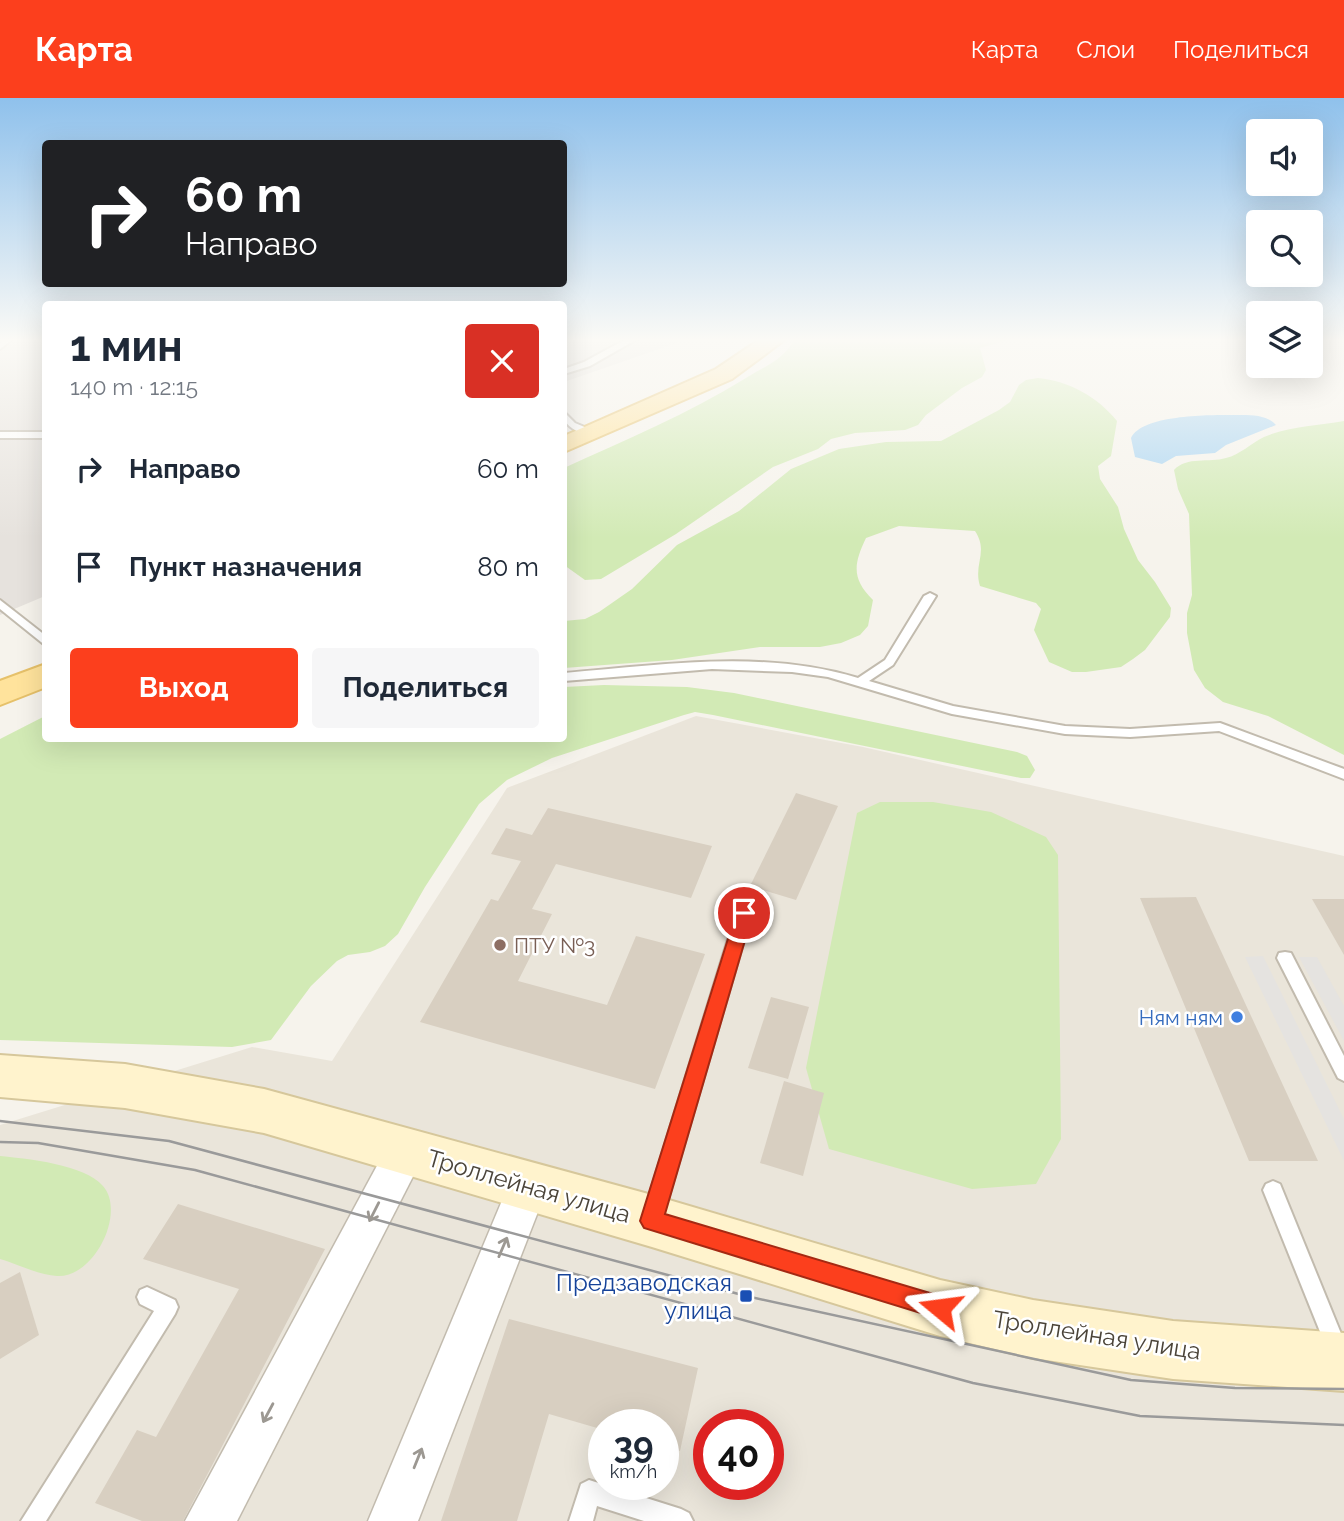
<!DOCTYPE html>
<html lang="ru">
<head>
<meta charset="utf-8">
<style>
	body { margin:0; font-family:Raleway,sans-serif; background:#f6f6f7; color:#1f2937; height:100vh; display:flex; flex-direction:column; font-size:26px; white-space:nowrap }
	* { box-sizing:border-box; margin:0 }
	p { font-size:23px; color:#747a83 }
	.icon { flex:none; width:38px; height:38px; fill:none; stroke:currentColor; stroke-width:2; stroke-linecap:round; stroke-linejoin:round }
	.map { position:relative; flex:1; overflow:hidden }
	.side { position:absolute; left:42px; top:203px; width:525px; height:441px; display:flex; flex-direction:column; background:#fff; border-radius:7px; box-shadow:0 7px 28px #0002 }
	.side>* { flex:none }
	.top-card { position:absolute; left:42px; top:42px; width:525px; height:147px; border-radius:7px; box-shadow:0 7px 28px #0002; background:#202124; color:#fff; overflow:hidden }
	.fabs { position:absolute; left:1246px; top:21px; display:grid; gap:14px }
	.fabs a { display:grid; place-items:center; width:77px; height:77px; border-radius:7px; background:#fff; box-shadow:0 7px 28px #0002; font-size:35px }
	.speed { position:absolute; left:588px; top:1311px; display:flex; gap:14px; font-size:35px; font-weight:700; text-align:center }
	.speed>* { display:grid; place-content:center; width:91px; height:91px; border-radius:50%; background:#fff; box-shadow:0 7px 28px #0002; line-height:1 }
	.speed small { font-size:18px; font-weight:400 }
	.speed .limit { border:10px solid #d22; background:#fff; color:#111 }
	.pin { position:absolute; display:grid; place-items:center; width:60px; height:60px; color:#fff; margin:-30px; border:4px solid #fff; border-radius:50%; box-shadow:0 2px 7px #0007 }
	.me { position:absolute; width:77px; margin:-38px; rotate:286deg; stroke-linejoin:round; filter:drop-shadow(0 0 5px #0008) }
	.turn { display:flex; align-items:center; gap:24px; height:147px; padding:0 28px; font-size:32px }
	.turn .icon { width:91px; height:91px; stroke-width:2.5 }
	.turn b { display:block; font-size:49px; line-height:60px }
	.round { display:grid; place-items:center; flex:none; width:74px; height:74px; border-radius:7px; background:#f6f6f7 }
	.headline { display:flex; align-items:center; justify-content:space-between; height:119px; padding:0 28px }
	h1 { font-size:42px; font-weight:700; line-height:52px }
	.button { display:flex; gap:14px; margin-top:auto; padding:14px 28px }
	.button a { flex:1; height:80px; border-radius:7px; background:#fc3f1d; color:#fff; font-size:28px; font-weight:700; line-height:80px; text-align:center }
	.button a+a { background:#f6f6f7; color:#1f2937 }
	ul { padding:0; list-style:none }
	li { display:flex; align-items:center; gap:21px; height:98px; padding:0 28px }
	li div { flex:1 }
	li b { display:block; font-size:26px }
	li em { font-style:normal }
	header { display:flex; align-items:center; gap:42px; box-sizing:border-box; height:98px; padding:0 35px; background:#fc3f1d; color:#fff }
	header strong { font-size:33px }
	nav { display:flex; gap:38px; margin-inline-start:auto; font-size:24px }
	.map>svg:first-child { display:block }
	.residential { fill:#eae5da; fill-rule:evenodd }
	.industrial { fill:#e6e2dd }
	.green { fill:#d2eab5 }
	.parking { fill:#e5e3e0 }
	.water { fill:#a9d4f2 }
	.building { fill:#d8cfc1 }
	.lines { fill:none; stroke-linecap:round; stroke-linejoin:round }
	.lane-casing { stroke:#c2bbae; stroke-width:4 }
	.street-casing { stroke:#c2bbae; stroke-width:3 }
	.secondary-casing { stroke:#d6c79b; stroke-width:4 }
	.primary-casing { stroke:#e6c16a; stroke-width:4 }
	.lane { fill:#fff; fill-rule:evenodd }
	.street { fill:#fff; fill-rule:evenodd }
	.secondary { fill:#fff3cd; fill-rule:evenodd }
	.primary { fill:#ffe39c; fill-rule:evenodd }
	.tram { stroke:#9a9a9a; stroke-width:2.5 }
	.oneway { stroke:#9c9892 }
	.route { fill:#fc3f1d; stroke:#a42913; stroke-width:2 }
	.education-dot { fill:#8d6e63; stroke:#fff; stroke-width:2.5 }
	.shop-dot { fill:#3f7fe0; stroke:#fff; stroke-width:2.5 }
	.transit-dot { fill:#1a4fb4; stroke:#fff; stroke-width:2.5 }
	.labels { text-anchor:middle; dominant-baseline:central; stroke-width:5; stroke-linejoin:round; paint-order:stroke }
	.education-label { font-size:21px; fill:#785e54; stroke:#fff; text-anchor:start }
	.shop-label { font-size:21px; fill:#366cbe; stroke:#fff; text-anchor:end }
	.near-street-label { font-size:24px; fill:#4b4439; stroke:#fff }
	.near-transit-label { font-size:24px; fill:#164399; stroke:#fff; text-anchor:end }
</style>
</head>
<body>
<header>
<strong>Карта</strong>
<nav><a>Карта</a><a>Слои</a><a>Поделиться</a></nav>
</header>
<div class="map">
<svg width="1344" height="1423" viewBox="0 0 1344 1423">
	<rect width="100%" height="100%" fill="#f6f3ec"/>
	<!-- residential -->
	<path class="residential" d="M696 618 863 649 1344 758V1423H0V1027L252 949 332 963 507 690ZM604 1326H663V1386H604ZM709 1326H768V1386H709Z"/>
	<!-- industrial -->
	<g class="industrial">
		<polygon points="0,240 45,240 45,498 0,517"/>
		<polygon points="564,240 691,240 564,284"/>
	</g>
	<!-- green -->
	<g class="green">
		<path d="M795 240H1016L980 250 986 272 982 279 962 290 926 317 918 327 905 332 855 335 831 341 818 351 773 369 676 436 601 481 585 482 564 467V370C625 342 688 316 746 280 765 268 784 262 795 240Z"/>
		<path d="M1038 280C1069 283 1098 299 1117 323L1111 358 1098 368 1100 381 1118 409 1124 431 1138 462 1155 484 1171 510 1170 519 1145 552 1133 561 1121 569 1086 574H1072L1049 564 1034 532 1041 511 1036 505 980 488C973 466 989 454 975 433L899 428 866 440C853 467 852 481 873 502L868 528 860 537 841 545 820 549H760L672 562 564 570V523L585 521 599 514 632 491 677 447 739 413 791 371 839 351 886 344 941 343 999 312 1010 304 1019 287 1026 282Z"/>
		<path d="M1344 323V657L1268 618 1223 604 1205 590 1194 572 1187 535V515L1192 497 1189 416 1178 391 1174 372C1187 358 1209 365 1226 360 1240 357 1251 345 1264 339 1289 328 1318 328 1344 323Z"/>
		<polygon points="604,587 687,589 734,595 1017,654 1027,658 1035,672 1030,680 1021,680 713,617 695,614 684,617 552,660 507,682 479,706 425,789 398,836 385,848 370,854 348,857 337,863 311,888 271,942 232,949 0,942 0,641 45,618 46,640 564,640 564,589"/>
		<polygon points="880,704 933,704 991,714 1046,739 1058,757 1061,1041 1036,1086 972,1091 829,1051 806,970 857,715"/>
		<path d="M0 1058C28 1061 84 1066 103 1088 126 1114 95 1180 57 1178 39 1177 17 1166 0 1161Z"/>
	</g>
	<!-- parking -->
	<g class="parking">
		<polygon points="1263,858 1344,1021 1344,1063 1245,859"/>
		<polygon points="1299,859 1317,859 1344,908 1344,943"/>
	</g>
	<!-- water -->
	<path class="water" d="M1230 317C1245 317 1266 315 1276 327L1226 347 1215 355 1176 358 1162 366 1135 359 1131 340C1142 317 1207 317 1230 317Z"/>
	<!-- building -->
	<g class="building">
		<polygon points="796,695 838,708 796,802 750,788"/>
		<polygon points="548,710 712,748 691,800 556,766 532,811 552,816 518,883 607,907 636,838 705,856 655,991 420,924 491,801 498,803 521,763 491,756 506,730 532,737"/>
		<polygon points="1196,799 1276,972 1318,1063 1249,1063 1140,800"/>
		<polygon points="1312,801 1344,801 1344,857"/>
		<polygon points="771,899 809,909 788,981 748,970"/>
		<polygon points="784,983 824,995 803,1078 760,1065"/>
		<polygon points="178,1106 325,1151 183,1423 142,1423 95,1405 137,1332 156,1339 239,1191 143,1161"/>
		<polygon points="20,1174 39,1237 0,1261 0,1185"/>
		<polygon points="509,1221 698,1270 680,1353 663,1348 663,1326 604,1326 604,1332 549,1316 517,1423 441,1423"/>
	</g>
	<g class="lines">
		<!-- lane casing -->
		<g class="lane-casing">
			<g id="lane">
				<polygon points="5,240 14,240 0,251 0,245"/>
				<polygon points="628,240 639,240 590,268 564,276 564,271 584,264"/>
				<path d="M564 314 575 325 594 333V337C583 338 570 331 564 322Z"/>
				<rect x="0" y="334" width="46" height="6"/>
				<path d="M930 495 936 498 893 567 869 583 953 608 1065 628 1130 631 1220 625 1344 671V681L1219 633 1130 639 1065 636 952 616 828 579 792 574 712 571 564 583V575C661 567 763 551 858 580L885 562 924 498Z"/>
				<polygon points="0,502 46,538 46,548 0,511"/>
				<polygon points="744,809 749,811 752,815 664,1115 661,1122 654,1124 647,1122 644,1115 736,815 739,811"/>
				<polygon points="1285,854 1291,855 1344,958 1344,983 1338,980 1277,860 1279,855"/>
				<polygon points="1273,1083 1280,1086 1344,1243 1343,1256 1336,1260 1329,1256 1263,1092 1266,1086"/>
				<polygon points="147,1189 175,1202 178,1209 175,1216 46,1423 21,1423 154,1213 140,1206 137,1199 140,1192"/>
				<polygon points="589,1382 681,1411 689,1415 693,1423 644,1423 597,1408 593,1423 569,1423 581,1386"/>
			</g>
		</g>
		<!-- street casing -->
		<g class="street-casing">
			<g id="street">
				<polygon points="406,1035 420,1040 426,1053 237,1423 185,1423 392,1040"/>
				<polygon points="528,1069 542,1074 548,1088 418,1423 368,1423 514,1074"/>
			</g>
		</g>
		<!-- secondary casing -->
		<g class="secondary-casing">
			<polygon id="secondary" points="0,957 125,966 264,991 652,1097 940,1182 1033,1202 1173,1223 1344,1235 1344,1293 1173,1281 1033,1260 940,1238 652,1149 264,1035 125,1010 0,999"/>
		</g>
		<!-- primary casing -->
		<g class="primary-casing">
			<g id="primary">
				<polygon points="762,240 787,240 732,281 564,354 564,338 716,271"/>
				<polygon points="46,566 46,589 0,607 0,583"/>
			</g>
		</g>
		<!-- lane -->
		<use href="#lane" class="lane"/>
		<!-- street -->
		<use href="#street" class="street"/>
		<!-- secondary -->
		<use href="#secondary" class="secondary"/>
		<!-- primary -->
		<use href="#primary" class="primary"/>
		<!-- tram -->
		<g class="tram">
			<polyline points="0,1023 169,1043 746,1198 1131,1282 1235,1290 1344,1291"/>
			<polyline points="0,1044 38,1045 195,1072 973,1285 1140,1318 1344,1327"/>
		</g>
	</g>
	<!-- one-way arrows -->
	<defs><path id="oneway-shaft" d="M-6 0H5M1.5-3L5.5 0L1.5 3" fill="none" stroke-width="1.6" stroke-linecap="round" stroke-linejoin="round" transform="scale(1.75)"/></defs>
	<g class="oneway">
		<use href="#oneway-shaft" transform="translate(374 1114) rotate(117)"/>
		<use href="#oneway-shaft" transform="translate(503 1149) rotate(-67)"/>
		<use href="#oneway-shaft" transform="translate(268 1315) rotate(118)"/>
		<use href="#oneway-shaft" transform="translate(418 1360) rotate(-68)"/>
	</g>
	<!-- sky -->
	<linearGradient id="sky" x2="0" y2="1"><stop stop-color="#8fc1ec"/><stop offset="0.55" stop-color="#fbfaf6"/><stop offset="1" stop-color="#fbfaf6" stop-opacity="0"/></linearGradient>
	<rect width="1344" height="440" fill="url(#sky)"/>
	<!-- route -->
	<polygon class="route" points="744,809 750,811 753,815 665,1116 940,1198 948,1201 951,1210 948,1218 940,1221 644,1130 640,1123 736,815 738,811"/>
	<!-- markers -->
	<circle class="education-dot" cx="500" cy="847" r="7"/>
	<circle class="shop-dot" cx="1237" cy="919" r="7"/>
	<rect class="transit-dot" x="739" y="1191" width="14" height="14" rx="3.5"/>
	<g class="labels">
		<!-- education labels -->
		<g class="education-label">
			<text x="514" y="847">ПТУ №3</text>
		</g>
		<!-- shop labels -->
		<g class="shop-label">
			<text x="1223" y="919">Ням ням</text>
		</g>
		<!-- near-street labels -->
		<g class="near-street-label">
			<text transform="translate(529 1088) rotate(16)">Троллейная улица</text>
			<text transform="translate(1097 1237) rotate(9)">Троллейная улица</text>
		</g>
		<!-- near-transit labels -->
		<g class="near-transit-label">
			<text x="732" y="1184">Предзаводская<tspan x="732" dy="28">улица</tspan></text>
		</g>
	</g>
</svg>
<div class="fabs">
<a><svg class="icon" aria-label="sound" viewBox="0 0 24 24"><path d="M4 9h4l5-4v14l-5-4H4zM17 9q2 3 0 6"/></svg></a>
<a><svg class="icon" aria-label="search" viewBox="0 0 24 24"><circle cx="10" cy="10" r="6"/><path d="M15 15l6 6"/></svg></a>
<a><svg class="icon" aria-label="layers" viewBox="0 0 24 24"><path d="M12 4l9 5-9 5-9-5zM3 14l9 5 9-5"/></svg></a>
</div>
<div class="speed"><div>39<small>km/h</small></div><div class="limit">40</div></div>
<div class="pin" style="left:744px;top:815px;background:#d93025"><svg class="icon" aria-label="arrive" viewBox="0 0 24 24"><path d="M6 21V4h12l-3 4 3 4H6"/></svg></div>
<svg class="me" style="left:940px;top:1210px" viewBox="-20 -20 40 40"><path d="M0-17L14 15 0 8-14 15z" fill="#fc3f1d" stroke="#fff" stroke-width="4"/></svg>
<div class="top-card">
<div class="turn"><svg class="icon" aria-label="right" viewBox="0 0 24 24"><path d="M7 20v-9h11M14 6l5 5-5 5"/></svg><div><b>60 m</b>Направо</div></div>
</div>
<section class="side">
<div class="headline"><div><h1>1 мин</h1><p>140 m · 12:15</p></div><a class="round" style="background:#d93025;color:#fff"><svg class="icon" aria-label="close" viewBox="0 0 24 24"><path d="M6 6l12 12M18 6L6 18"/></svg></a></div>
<ul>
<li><svg class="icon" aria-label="right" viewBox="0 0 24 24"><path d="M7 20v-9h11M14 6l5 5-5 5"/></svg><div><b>Направо</b></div><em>60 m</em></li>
<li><svg class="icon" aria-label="arrive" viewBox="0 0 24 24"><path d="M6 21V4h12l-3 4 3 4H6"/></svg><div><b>Пункт назначения</b></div><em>80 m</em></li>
</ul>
<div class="button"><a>Выход</a><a>Поделиться</a></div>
</section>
</div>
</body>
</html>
